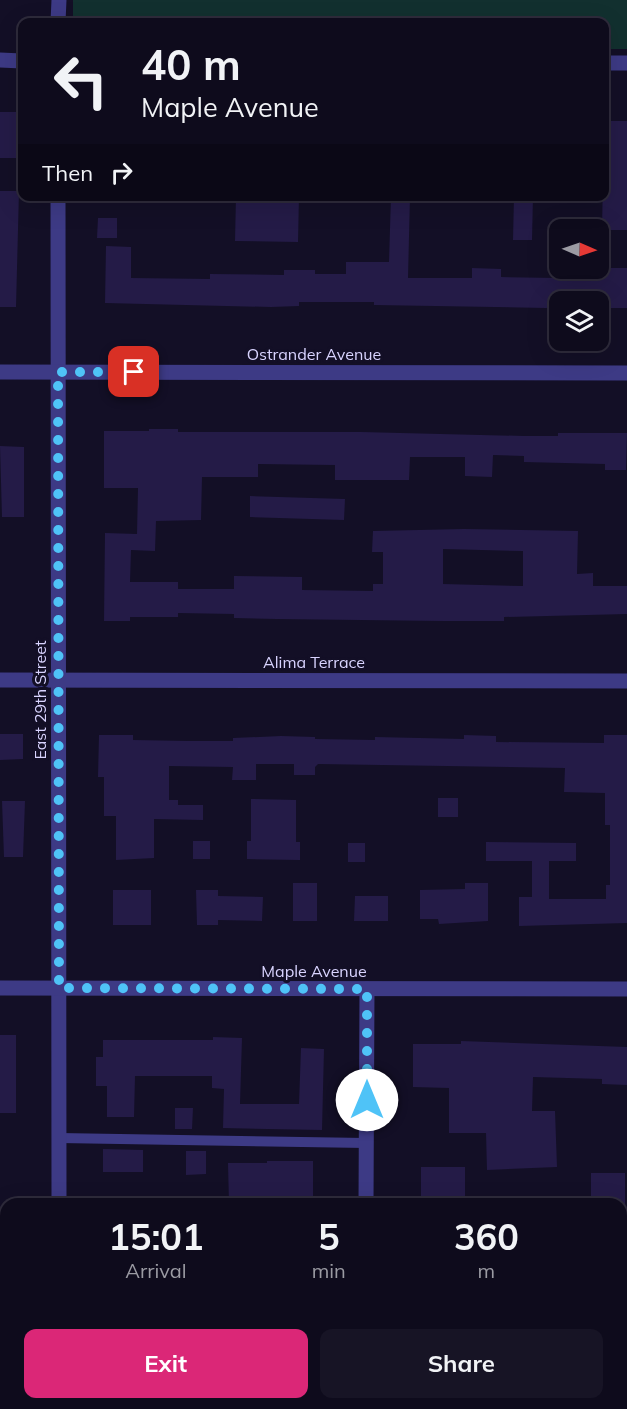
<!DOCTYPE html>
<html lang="en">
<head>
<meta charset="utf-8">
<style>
	body { margin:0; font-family:Mulish,sans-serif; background:#171425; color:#f1f3f6; height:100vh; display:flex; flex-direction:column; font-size:22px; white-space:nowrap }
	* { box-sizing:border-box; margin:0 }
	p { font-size:20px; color:#9b9ba3 }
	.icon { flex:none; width:33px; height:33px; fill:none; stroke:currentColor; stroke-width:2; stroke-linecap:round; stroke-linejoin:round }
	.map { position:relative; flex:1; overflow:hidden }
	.sheet { position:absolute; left:0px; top:1198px; width:627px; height:212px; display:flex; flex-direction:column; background:#0e0b1c; border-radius:18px 18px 0 0; box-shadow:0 6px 24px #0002,0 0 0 2px #2e2b3b }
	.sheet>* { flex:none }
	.top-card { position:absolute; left:18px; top:18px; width:591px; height:183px; border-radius:12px; box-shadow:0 6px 24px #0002,0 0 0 2px #2e2b3b; background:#0e0b1c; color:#f1f3f6; overflow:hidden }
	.needle { width:39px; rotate:92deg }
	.buttons { position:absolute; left:549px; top:219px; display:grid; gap:12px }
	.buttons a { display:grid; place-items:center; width:60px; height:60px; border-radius:12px; background:#0e0b1c; box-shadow:0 6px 24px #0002,0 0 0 2px #2e2b3b; font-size:30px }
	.pin { position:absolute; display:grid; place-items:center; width:51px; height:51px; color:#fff; margin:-26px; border-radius:12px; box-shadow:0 3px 9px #0006 }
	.me { position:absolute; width:66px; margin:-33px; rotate:0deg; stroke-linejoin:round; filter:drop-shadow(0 0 4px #0008) }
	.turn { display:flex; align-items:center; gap:21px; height:126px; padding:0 24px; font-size:27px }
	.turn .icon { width:78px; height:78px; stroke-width:2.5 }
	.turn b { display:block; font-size:42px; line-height:51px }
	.then { display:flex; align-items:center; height:57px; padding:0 24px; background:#0003; gap:12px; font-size:22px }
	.eta { display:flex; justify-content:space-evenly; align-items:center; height:102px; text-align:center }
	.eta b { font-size:36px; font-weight:700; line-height:42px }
	.cta { display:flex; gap:12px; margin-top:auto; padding:12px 24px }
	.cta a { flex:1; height:69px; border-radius:12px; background:#db2777; color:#fff; font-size:24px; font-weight:700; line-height:69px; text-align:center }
	.cta a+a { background:#171425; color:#f1f3f6 }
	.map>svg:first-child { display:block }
	.green { fill:#12302f }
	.building { fill:#241b47; fill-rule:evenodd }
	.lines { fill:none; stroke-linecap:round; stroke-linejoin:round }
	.service { stroke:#3d3a85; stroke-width:10 }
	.minor { stroke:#3d3a85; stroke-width:15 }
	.tertiary { stroke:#3d3a85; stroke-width:15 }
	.route { stroke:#4fc3f7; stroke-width:10; stroke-dasharray:0 18 }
	.labels { text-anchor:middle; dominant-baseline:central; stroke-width:6; stroke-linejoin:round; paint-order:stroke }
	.street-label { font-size:16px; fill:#d9d4ff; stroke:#130f26 }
</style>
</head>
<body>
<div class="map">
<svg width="627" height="1409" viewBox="0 0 627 1409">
	<rect width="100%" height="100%" fill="#130f26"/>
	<!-- green -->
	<g class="green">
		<polygon points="73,0 627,0 627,49 605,49 604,22 73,22"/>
		<rect x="89" y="1404" width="248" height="5"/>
	</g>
	<!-- building -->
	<g class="building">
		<rect x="0" y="112" width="19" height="46"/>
		<polygon points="604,121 627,121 627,230 602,230"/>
		<polygon points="0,191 19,191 16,307 0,307"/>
		<polygon points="236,196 299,196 298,242 235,241"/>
		<polygon points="391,196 410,196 408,278 472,278 472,268 501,269 501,277 557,278 557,268 627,268 627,308 601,308 601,302 560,302 560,307 546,308 374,305 374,302 299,302 299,306 271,307 105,303 106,246 131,247 131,278 210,279 210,274 284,275 284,270 315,270 315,274 346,274 346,262 389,262"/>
		<polygon points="514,196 533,196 532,240 513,240"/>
		<polygon points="98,218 117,218 117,238 97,238"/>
		<path d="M149 429H178V432H361L524 436H558V433H627L626 470H605V464L524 462V456L493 455 492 477 465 476V457H410L409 480H335V465L258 464V477H202L201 520 156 521 155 551 131 550 130 582H178V589H234V576L302 577V590L373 591V584H383V552H372L373 531 464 529 578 531 577 574 593 573V586H627V614L504 617V621H443L277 619 234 618V614L178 613V617H130V621H104L105 533 137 534 138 488H104V431H149ZM443 549 523 551V586L443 584Z"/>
		<polygon points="0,446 24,447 24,517 2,517"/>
		<polygon points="250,496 345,499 344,520 250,517"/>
		<polygon points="0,734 23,734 23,759 0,760"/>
		<polygon points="99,735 133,735 133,740 188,741 233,741 233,738 281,736 315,737 315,739 375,740 375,737 464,739 464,735 496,736 496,742 604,743 604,735 627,735 627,923 519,926 519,897 532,897 532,861 486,861 486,842 576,843 576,861 549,861 549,899 606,899 606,885 610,885 610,825 605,825 605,793 564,792 565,768 318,764 315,767 315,775 294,775 294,764 256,764 256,780 232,780 233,767 169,766 169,800 178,800 178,805 203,805 203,820 154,819 154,858 116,860 116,816 104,816 104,777 98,777"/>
		<rect x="438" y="798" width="20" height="19"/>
		<polygon points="251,799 296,800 296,842 300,842 300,860 247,859 247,841 251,841"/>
		<polygon points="2,801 25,801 23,857 4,857"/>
		<rect x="193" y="841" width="17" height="18"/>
		<rect x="348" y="843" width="17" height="19"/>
		<rect x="293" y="883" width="24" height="38"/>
		<polygon points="465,883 488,883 488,921 439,924 438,919 420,919 420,890 465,889"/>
		<rect x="113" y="890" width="38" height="35"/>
		<polygon points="196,890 218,890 218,896 263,897 262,921 218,920 218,925 197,925"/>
		<polygon points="355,896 388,896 388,921 354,921"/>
		<rect x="0" y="1035" width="16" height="78"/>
		<polygon points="213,1037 242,1038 240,1104 299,1104 301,1048 324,1049 322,1130 223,1128 224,1089 212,1088 212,1076 135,1076 134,1117 107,1117 107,1086 96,1086 96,1057 103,1057 103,1040 213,1040"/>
		<polygon points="461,1041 627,1047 627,1085 602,1084 602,1079 533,1077 532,1111 555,1111 557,1167 487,1170 486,1133 449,1133 449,1088 413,1087 413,1044 461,1044"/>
		<polygon points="175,1108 193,1108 192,1129 175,1129"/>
		<polygon points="103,1149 143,1150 143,1172 103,1172"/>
		<polygon points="186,1151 206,1151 206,1174 186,1175"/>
		<polygon points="267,1161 313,1161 313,1204 229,1204 228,1163 267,1163"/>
		<rect x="421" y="1167" width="44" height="37"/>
		<rect x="591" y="1173" width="34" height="31"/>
	</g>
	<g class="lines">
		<!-- service -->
		<polyline class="service" points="59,1138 366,1143"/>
		<!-- minor -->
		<g class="minor">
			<polyline points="58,22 59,0"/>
			<polyline points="0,60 22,61"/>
			<polyline points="604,63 627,63"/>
			<polyline points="58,196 59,1204"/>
			<polyline points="0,372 627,373"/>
			<polyline points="0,680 627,681"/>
			<polyline points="366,1204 367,989"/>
			<polyline points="59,1404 59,1409"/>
			<polyline points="366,1409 366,1404"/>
		</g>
		<!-- tertiary -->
		<polyline class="tertiary" points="0,988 627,989"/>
	</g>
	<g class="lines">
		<!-- route -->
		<polyline class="route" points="134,372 58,372 59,988 367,989 367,1100"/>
	</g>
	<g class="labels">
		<!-- street labels -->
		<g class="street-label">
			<text x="314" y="354">Ostrander Avenue</text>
			<text x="314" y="662">Alima Terrace</text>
			<text transform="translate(40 700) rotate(-90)">East 29th Street</text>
			<text x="314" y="971">Maple Avenue</text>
		</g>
	</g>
</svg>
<div class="buttons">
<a><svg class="needle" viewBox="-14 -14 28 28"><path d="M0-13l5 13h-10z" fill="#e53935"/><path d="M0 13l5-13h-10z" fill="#9b9ba3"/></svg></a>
<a><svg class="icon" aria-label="layers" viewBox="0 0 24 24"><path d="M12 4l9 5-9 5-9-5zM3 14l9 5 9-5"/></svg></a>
</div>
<div class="pin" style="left:134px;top:372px;background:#d93025"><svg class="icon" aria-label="arrive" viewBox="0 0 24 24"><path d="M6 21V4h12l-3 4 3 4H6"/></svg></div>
<svg class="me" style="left:367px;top:1100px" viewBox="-20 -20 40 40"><circle r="19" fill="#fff"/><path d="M0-13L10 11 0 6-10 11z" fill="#4fc3f7"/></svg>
<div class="top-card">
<div class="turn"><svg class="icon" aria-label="left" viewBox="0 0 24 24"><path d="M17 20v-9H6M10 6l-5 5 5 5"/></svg><div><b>40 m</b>Maple Avenue</div></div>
<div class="then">Then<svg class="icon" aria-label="right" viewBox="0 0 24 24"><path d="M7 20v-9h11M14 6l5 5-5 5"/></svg></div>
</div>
<section class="sheet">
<div class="eta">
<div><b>15:01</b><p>Arrival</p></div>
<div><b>5</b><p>min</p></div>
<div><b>360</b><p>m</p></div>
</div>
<div class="cta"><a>Exit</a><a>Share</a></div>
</section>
</div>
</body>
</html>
